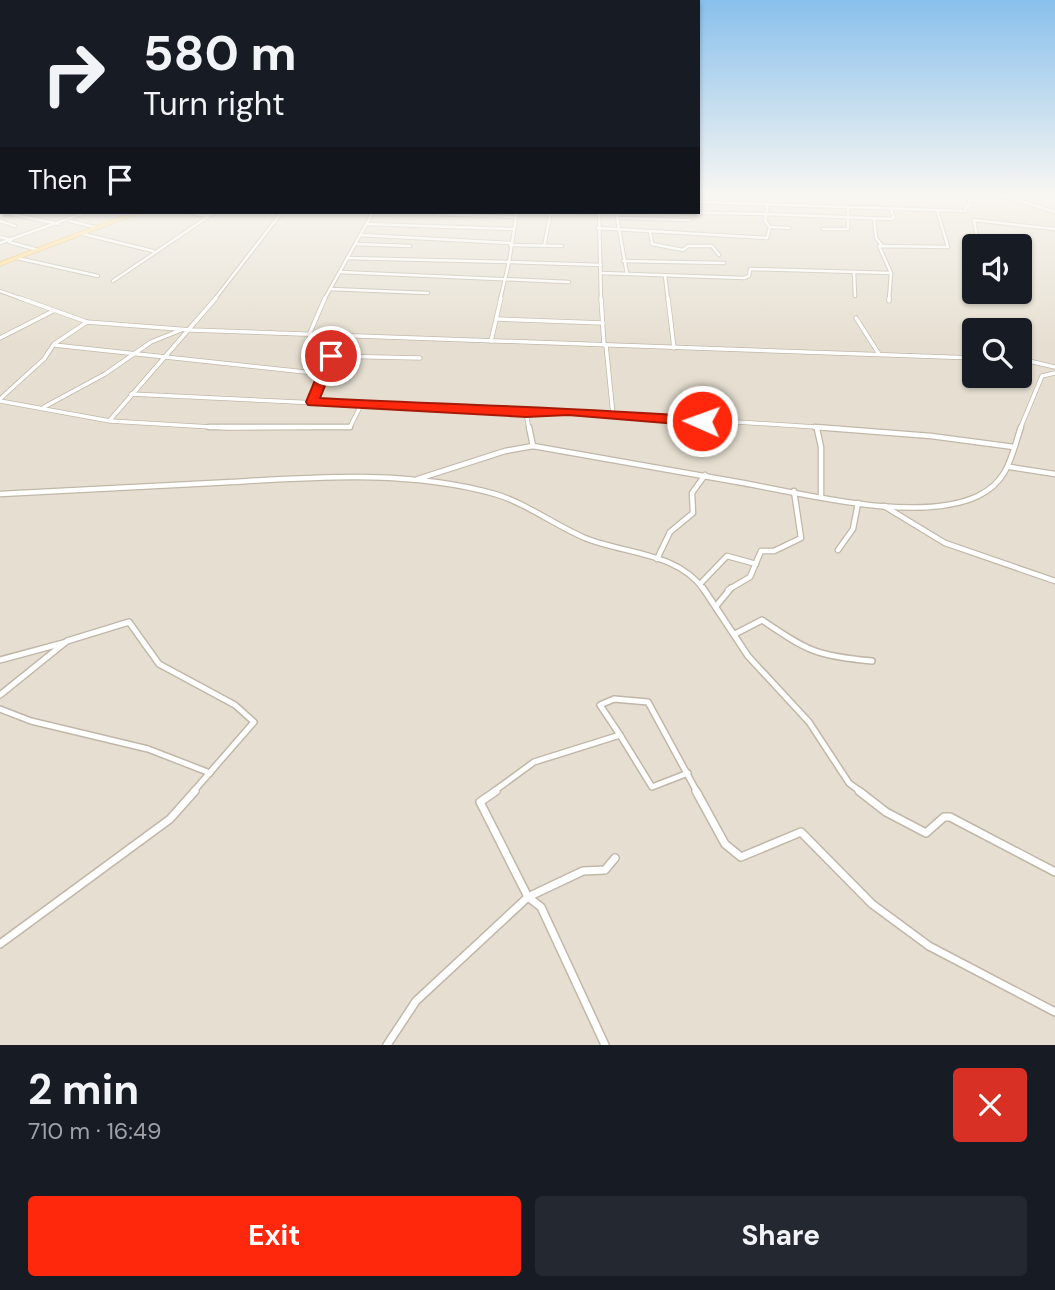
<!DOCTYPE html>
<html lang="en">
<head>
<meta charset="utf-8">
<style>
	body { margin:0; font-family:"DM Sans",sans-serif; background:#242831; color:#f1f3f6; height:100vh; display:flex; flex-direction:column; font-size:26px; white-space:nowrap }
	* { box-sizing:border-box; margin:0 }
	p { font-size:23px; color:#9ea1a6 }
	.icon { flex:none; width:38px; height:38px; fill:none; stroke:currentColor; stroke-width:2; stroke-linecap:round; stroke-linejoin:round }
	.map { position:relative; height:1045px; overflow:hidden }
	.side { display:flex; flex-direction:column; background:#171b24; flex:1 }
	.side>* { flex:none }
	.guide { position:absolute; left:0px; top:0px; width:700px; height:214px; box-shadow:0 2px 5px #0004; background:#171b24; color:#f1f3f6; overflow:hidden }
	.controls { position:absolute; left:962px; top:234px; display:grid; gap:14px }
	.controls a { display:grid; place-items:center; width:70px; height:70px; border-radius:7px; background:#171b24; box-shadow:0 2px 5px #0004; font-size:35px }
	.pin { position:absolute; display:grid; place-items:center; width:60px; height:60px; color:#fff; margin:-30px; border:4px solid #fff; border-radius:50%; box-shadow:0 2px 7px #0007 }
	.me { position:absolute; width:77px; margin:-38px; rotate:272deg; stroke-linejoin:round; filter:drop-shadow(0 0 5px #0008) }
	.turn { display:flex; align-items:center; gap:24px; height:147px; padding:0 28px; font-size:32px }
	.turn .icon { width:91px; height:91px; stroke-width:2.5 }
	.turn b { display:block; font-size:49px; line-height:60px }
	.then { display:flex; align-items:center; height:66px; padding:0 28px; background:#0003; gap:14px; font-size:26px }
	.round { display:grid; place-items:center; flex:none; width:74px; height:74px; border-radius:7px; background:#242831 }
	.headline { display:flex; align-items:center; justify-content:space-between; height:119px; padding:0 28px }
	h1 { font-size:42px; font-weight:700; line-height:52px }
	.button { display:flex; gap:14px; margin-top:auto; padding:14px 28px }
	.button a { flex:1; height:80px; border-radius:7px; background:#ff280d; color:#fff; font-size:28px; font-weight:700; line-height:80px; text-align:center }
	.button a+a { background:#242831; color:#f1f3f6 }
	.map>svg:first-child { display:block }
	.residential { fill:#e6dfd1; fill-rule:evenodd }
	.lines { fill:none; stroke-linecap:round; stroke-linejoin:round }
	.minor-far4-casing { stroke:#c1b7a8; stroke-width:4.5 }
	.minor-far3-casing { stroke:#c1b7a8; stroke-width:5 }
	.minor-far2-casing { stroke:#c1b7a8; stroke-width:7 }
	.minor-far1-casing { stroke:#c1b7a8; stroke-width:8 }
	.minor-casing { stroke:#c1b7a8; stroke-width:10 }
	.primary-casing { stroke:#e8b85c; stroke-width:5 }
	.minor-far4 { stroke:#fff; stroke-width:2.5 }
	.minor-far3 { stroke:#fff; stroke-width:3.5 }
	.minor-far2 { stroke:#fff; stroke-width:4.5 }
	.minor-far1 { stroke:#fff; stroke-width:5 }
	.minor { stroke:#fff; stroke-width:7 }
	.primary { stroke:#ffdb8f; stroke-width:3.5 }
	.route { fill:#ff280d; stroke:#a61a08; stroke-width:2 }
</style>
</head>
<body>
<div class="map">
<svg width="1055" height="1045" viewBox="0 0 1055 1045">
	<rect width="100%" height="100%" fill="#f2ede3"/>
	<!-- residential -->
	<path class="residential" d="M0 196 2 212H698V196H1055V1045H0ZM975 247H1020V292H975ZM975 331H1020V376H975Z"/>
	<g class="lines">
		<!-- minor-far4 casing -->
		<g class="minor-far4-casing">
			<g id="minor-far4">
				<polyline points="904,196 906,201"/>
				<polyline points="1005,196 1055,212"/>
				<polyline points="698,202 966,211 966,207 971,205 966,196"/>
				<polyline points="0,212 59,224"/>
				<polyline points="186,212 208,216"/>
				<polyline points="517,212 509,262 601,265"/>
				<polyline points="561,212 599,213"/>
				<polyline points="599,212 601,300"/>
				<polyline points="616,212 627,274"/>
				<polyline points="623,212 651,212"/>
				<polyline points="664,212 766,214 768,204"/>
				<polyline points="435,214 516,217"/>
				<polyline points="617,218 690,220"/>
				<polyline points="874,218 876,238 881,244"/>
				<polyline points="0,221 15,226"/>
				<polyline points="70,221 98,228"/>
				<polyline points="366,224 513,229"/>
				<polyline points="597,228 767,238 770,227"/>
				<polyline points="789,228 770,227 765,221 766,214 891,219 894,217 890,208"/>
				<polyline points="823,229 848,229 848,207"/>
				<polyline points="650,231 652,244 683,250 688,246 712,246 719,255"/>
				<polyline points="83,234 153,251"/>
				<polyline points="360,235 510,243"/>
				<polyline points="0,237 11,240"/>
				<polyline points="9,242 38,250"/>
				<polyline points="0,243 87,212"/>
				<polyline points="355,244 410,246"/>
				<polyline points="510,245 562,246"/>
				<polyline points="544,246 551,212"/>
				<polyline points="983,247 977,238 974,220 1055,229"/>
				<polyline points="17,258 98,276"/>
				<polyline points="347,258 509,262 500,300"/>
				<polyline points="623,261 724,263"/>
				<polyline points="339,272 569,282"/>
				<polyline points="854,272 855,296"/>
				<polyline points="601,273 744,278 749,276 750,269 891,273"/>
				<polyline points="665,276 668,300"/>
				<polyline points="113,281 215,212"/>
				<polyline points="330,289 428,293"/>
				<polyline points="0,291 25,300"/>
				<polyline points="214,300 282,212"/>
				<polyline points="324,300 373,212"/>
				<polyline points="889,300 891,273 879,246 948,247 937,210"/>
			</g>
		</g>
		<!-- minor-far3 casing -->
		<g class="minor-far3-casing">
			<g id="minor-far3">
				<polyline points="20,298 87,322 191,330 975,358"/>
				<polyline points="601,298 604,345"/>
				<polyline points="668,298 674,348"/>
				<polyline points="889,301 889,298"/>
				<polyline points="856,318 879,354"/>
				<polyline points="497,319 603,323"/>
				<polyline points="309,335 325,298"/>
				<polyline points="0,338 53,311"/>
				<polyline points="491,341 501,298"/>
				<polyline points="54,345 324,374"/>
				<polyline points="606,345 613,415"/>
				<polyline points="331,356 420,358"/>
				<polyline points="1020,359 1055,367"/>
				<polyline points="131,394 361,405"/>
				<polyline points="0,399 44,359 54,344 87,322"/>
				<polyline points="0,401 110,421 228,428 350,427 361,405 526,413 529,429"/>
				<polyline points="312,402 338,336"/>
				<polyline points="44,407 105,374 151,342 181,330"/>
				<polyline points="527,413 583,412 846,429"/>
				<polyline points="110,420 216,298"/>
				<polyline points="1020,429 1042,376 1055,373"/>
			</g>
		</g>
		<!-- minor-far2 casing -->
		<g class="minor-far2-casing">
			<g id="minor-far2">
				<polyline points="209,427 350,427"/>
				<polyline points="529,427 533,446"/>
				<polyline points="815,427 931,436 1014,447"/>
				<polyline points="817,429 821,447 821,496"/>
				<polyline points="1010,467 1055,474"/>
				<path d="M418 479 505 451 533 446C599 458 666 469 732 481 798 492 916 525 978 496 1009 481 1011 456 1021 427"/>
				<path d="M0 494C77 490 155 486 232 482 319 477 410 470 495 494 528 504 554 525 585 538 624 554 678 552 704 590"/>
				<polyline points="884,506 945,543 1055,581"/>
				<polyline points="838,550 853,529 858,503"/>
				<polyline points="657,559 670,532 693,513 692,493 705,475"/>
				<polyline points="700,584 727,556 756,564"/>
				<polyline points="728,590 750,577 761,551 774,551 801,538 794,491"/>
			</g>
		</g>
		<!-- minor-far1 casing -->
		<g class="minor-far1-casing">
			<g id="minor-far1">
				<polyline points="703,588 748,656 809,722 849,783 861,792"/>
				<polyline points="717,605 731,588"/>
				<path d="M735 634 762 620C808 651 816 656 872 661"/>
				<polyline points="0,660 63,643"/>
				<polyline points="0,695 67,641 129,622 159,664 235,705 254,722 193,792"/>
				<polyline points="0,709 31,721 148,749 210,773"/>
				<polyline points="620,735 652,787 688,773"/>
				<polyline points="493,792 534,762 620,735 600,705 614,699 648,702 697,792"/>
			</g>
		</g>
		<!-- minor casing -->
		<g class="minor-casing">
			<g id="minor">
				<polyline points="496,791 480,802 528,897 541,907 605,1045"/>
				<polyline points="696,791 725,844 741,857 801,832 872,904 929,946 1055,1012"/>
				<polyline points="859,791 886,812 926,833 944,817 950,817 1055,872"/>
				<polyline points="0,944 170,819 195,791"/>
				<polyline points="387,1045 416,1001 528,897 583,871 605,870 615,858"/>
			</g>
		</g>
		<!-- primary casing -->
		<g class="primary-casing">
			<polyline id="primary" points="0,264 138,212"/>
		</g>
		<!-- minor-far4 -->
		<use href="#minor-far4" class="minor-far4"/>
		<!-- minor-far3 -->
		<use href="#minor-far3" class="minor-far3"/>
		<!-- minor-far2 -->
		<use href="#minor-far2" class="minor-far2"/>
		<!-- minor-far1 -->
		<use href="#minor-far1" class="minor-far1"/>
		<!-- minor -->
		<use href="#minor" class="minor"/>
		<!-- primary -->
		<use href="#primary" class="primary"/>
	</g>
	<!-- sky -->
	<linearGradient id="sky" x2="0" y2="1"><stop stop-color="#89c0ec"/><stop offset="0.57" stop-color="#f9f7f2"/><stop offset="1" stop-color="#f9f7f2" stop-opacity="0"/></linearGradient>
	<rect width="1055" height="343" fill="url(#sky)"/>
	<!-- route -->
	<path class="route" d="M331 353 337 356 320 398C448 405 575 407 702 417L708 421 702 426 568 415 526 417 308 405 306 402 325 356Z"/>
</svg>
<div class="controls">
<a><svg class="icon" aria-label="sound" viewBox="0 0 24 24"><path d="M4 9h4l5-4v14l-5-4H4zM17 9q2 3 0 6"/></svg></a>
<a><svg class="icon" aria-label="search" viewBox="0 0 24 24"><circle cx="10" cy="10" r="6"/><path d="M15 15l6 6"/></svg></a>
</div>
<div class="pin" style="left:331px;top:356px;background:#d93025"><svg class="icon" aria-label="arrive" viewBox="0 0 24 24"><path d="M6 21V4h12l-3 4 3 4H6"/></svg></div>
<svg class="me" style="left:702px;top:421px" viewBox="-20 -20 40 40"><circle r="17" fill="#ff280d" stroke="#fff" stroke-width="3"/><path d="M0-11L8 9 0 5-8 9z" fill="#fff"/></svg>
<div class="guide">
<div class="turn"><svg class="icon" aria-label="right" viewBox="0 0 24 24"><path d="M7 20v-9h11M14 6l5 5-5 5"/></svg><div><b>580 m</b>Turn right</div></div>
<div class="then">Then<svg class="icon" aria-label="arrive" viewBox="0 0 24 24"><path d="M6 21V4h12l-3 4 3 4H6"/></svg></div>
</div>
</div>
<section class="side">
<div class="headline"><div><h1>2 min</h1><p>710 m · 16:49</p></div><a class="round" style="background:#d93025;color:#fff"><svg class="icon" aria-label="close" viewBox="0 0 24 24"><path d="M6 6l12 12M18 6L6 18"/></svg></a></div>
<div class="button"><a>Exit</a><a>Share</a></div>
</section>
</body>
</html>
